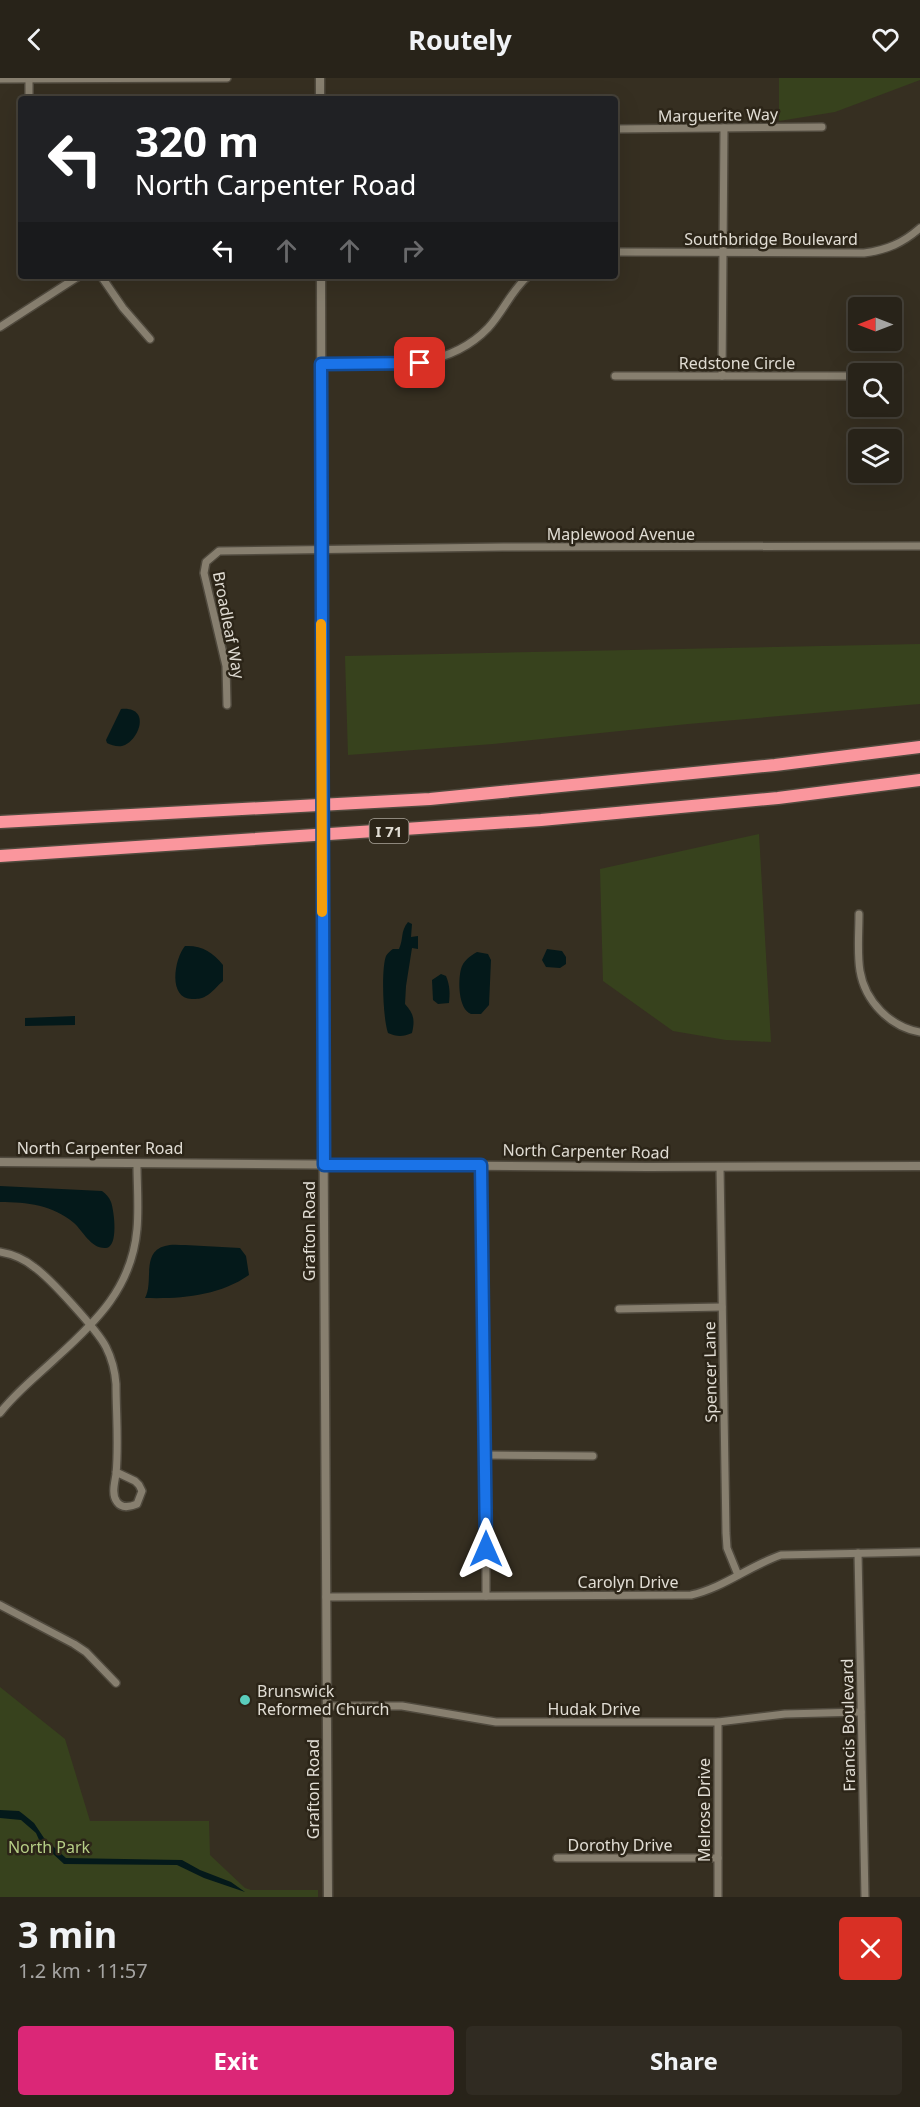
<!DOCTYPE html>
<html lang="en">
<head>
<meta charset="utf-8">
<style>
	body { margin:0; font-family:"Noto Sans",sans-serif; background:#302b22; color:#f1f3f6; height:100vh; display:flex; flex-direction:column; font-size:22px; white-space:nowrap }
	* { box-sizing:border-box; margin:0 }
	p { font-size:20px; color:#a5a4a2 }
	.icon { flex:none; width:33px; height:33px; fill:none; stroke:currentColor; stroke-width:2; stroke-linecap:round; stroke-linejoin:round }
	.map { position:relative; height:1819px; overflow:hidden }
	.drawer { display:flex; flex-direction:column; background:#282319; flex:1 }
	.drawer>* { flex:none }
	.banner { position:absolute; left:18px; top:18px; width:600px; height:183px; border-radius:6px; box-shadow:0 6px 24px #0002,0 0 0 2px #444038; background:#202124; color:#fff; overflow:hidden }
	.needle { width:39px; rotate:270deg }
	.fabs { position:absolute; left:848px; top:219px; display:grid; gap:12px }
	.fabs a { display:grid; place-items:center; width:54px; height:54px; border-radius:6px; background:#282319; box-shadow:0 6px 24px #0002,0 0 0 2px #444038; font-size:30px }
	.pin { position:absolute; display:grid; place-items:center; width:51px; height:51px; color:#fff; margin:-26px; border-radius:12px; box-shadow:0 3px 9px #0006 }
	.me { position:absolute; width:66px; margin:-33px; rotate:0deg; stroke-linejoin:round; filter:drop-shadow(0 0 4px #0008) }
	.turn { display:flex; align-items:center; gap:21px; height:126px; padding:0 18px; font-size:27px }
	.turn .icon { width:78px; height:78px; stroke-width:2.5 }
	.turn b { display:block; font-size:42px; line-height:51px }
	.lanes { display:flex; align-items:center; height:57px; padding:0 18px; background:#0003; justify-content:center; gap:30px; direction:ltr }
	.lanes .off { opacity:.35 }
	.round { display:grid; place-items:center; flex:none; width:63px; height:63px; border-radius:6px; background:#302b22 }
	.head { display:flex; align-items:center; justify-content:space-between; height:102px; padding:0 18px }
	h1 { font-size:36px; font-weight:700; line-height:45px }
	.button { display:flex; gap:12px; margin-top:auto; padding:12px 18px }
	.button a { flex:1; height:69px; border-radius:6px; background:#db2777; color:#fff; font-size:24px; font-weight:700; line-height:69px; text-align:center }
	.button a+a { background:#302b22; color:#f1f3f6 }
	header { display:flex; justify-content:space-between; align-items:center; height:78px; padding:0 18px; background:#282319; font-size:27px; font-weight:700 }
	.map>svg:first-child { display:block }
	.green { fill:#37421d }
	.water { fill:#04191a }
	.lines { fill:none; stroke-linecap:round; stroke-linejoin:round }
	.minor-casing { stroke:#504a3e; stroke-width:10 }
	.tertiary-casing { stroke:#504a3e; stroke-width:11 }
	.motorway-casing { stroke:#504a3e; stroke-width:15 }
	.minor { stroke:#877f6f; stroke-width:7 }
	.tertiary { stroke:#877f6f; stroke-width:8 }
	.motorway { stroke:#fa969d; stroke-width:12 }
	.tertiary-bridge-casing { stroke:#504a3e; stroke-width:11; stroke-linecap:butt }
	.tertiary-bridge { stroke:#877f6f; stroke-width:8 }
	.route-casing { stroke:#114b97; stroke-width:15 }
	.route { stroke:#1a73e8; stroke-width:10 }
	.slow { stroke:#f59e0b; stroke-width:10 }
	.poi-dot { fill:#5acebd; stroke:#2c2518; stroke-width:2 }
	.labels { text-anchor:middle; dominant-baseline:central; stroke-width:5; stroke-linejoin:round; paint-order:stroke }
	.shield { fill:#2c2518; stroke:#aaa59b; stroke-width:1.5 }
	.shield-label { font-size:15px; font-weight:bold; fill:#e0dcd3 }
	.street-label { font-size:16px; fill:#e0dcd3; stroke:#2c2518 }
	.poi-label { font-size:16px; fill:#e0dcd3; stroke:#2c2518; text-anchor:start }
	.park-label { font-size:16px; fill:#b6ce86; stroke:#2c2518 }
</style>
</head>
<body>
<header><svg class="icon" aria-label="back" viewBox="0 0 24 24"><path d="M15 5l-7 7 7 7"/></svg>Routely<svg class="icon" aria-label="heart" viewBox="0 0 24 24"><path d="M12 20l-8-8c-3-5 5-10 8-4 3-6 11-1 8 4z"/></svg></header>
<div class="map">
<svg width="920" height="1819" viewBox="0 0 920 1819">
	<rect width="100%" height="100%" fill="#362f21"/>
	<!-- green -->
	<g class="green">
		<polygon points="779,0 920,0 920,2 835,34 779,43"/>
		<polygon points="920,566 920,626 688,646 493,666 348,677 345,578"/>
		<polygon points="759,756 771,964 726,962 673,953 603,903 600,791"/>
		<polygon points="0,1609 65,1661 90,1743 209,1743 210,1777 245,1810 251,1812 318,1812 318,1819 0,1819"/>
	</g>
	<!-- water -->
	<g class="water">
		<path d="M121 631C152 628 139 664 122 668 117 669 111 667 107 665L106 662Z"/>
		<path d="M408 844 412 846 411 859 418 858V871L412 870 406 908 405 926C414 936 415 942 412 955 403 959 397 959 388 955 383 941 381 891 386 878 387 876 391 872 393 871H399C404 860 400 854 408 844Z"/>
		<path d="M185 868C201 867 213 874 223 887V903C218 907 212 915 206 918 202 921 196 921 192 921 168 921 174 881 185 868Z"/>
		<polygon points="547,871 562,873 566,879 566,886 560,890 546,889 542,882"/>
		<path d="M477 874 488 876 491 882 489 927 481 936C480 936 471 936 471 936 458 931 458 902 461 891 463 883 470 878 477 874Z"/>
		<path d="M441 896 446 898C450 908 450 915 449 925L438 926 433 922 432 902Z"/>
		<polygon points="75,938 75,947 25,948 25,940"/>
		<path d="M0 1108 102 1113C106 1116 109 1119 111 1124 114 1132 119 1169 106 1170 91 1171 83 1153 74 1145 53 1127 27 1124 0 1124Z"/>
		<path d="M185 1167 240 1170 246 1178 249 1197C219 1218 181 1221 145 1220 154 1204 141 1174 165 1168 171 1166 179 1167 185 1167Z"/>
		<polygon points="0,1732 19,1733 23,1736 34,1745 44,1760 66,1780 182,1782 200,1792 231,1804 245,1814 204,1800 177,1787 64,1786 40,1764 36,1755 21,1742 0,1740"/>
	</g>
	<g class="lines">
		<!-- minor casing -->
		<g class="minor-casing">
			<g id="minor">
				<polyline points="0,1 227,0"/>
				<polyline points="29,1 29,21"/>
				<polyline points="615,51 822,49"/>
				<path d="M615 174 864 175C887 172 903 165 920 150"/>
				<polyline points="101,198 123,230 150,261"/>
				<polyline points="0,249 79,198"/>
				<path d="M321 286C379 286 444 296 488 250 503 234 511 213 528 198"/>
				<polyline points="615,298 858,298"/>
				<polyline points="722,298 724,50"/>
				<polyline points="227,627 226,588 204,495 206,484 219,473 503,469 920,468"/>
				<path d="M859 836C859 855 857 875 860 893 865 923 890 949 920 954"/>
				<path d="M481 1087C482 1231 486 1374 486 1518"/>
				<polyline points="720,1089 726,1455 727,1470 738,1497"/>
				<path d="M0 1174C12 1176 24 1181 34 1189 50 1200 98 1253 106 1269 112 1281 115 1293 116 1306 116 1335 119 1366 116 1396 115 1404 111 1416 117 1424 122 1431 130 1429 137 1426L142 1413 139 1407 135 1403 116 1394"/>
				<polyline points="619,1231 722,1229"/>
				<path d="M0 1335C16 1314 37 1298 56 1280 97 1243 132 1209 137 1151 139 1129 137 1107 137 1086"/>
				<polyline points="486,1377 593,1378"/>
				<polyline points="858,1475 865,1819"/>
				<path d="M326 1519 691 1517C723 1510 749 1488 781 1477L920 1474"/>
				<polyline points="0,1527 74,1566 86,1574 116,1605"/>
				<polyline points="327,1628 402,1628 496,1644 718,1644 785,1636 861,1634"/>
				<polyline points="718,1644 718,1819"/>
				<polyline points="557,1780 718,1780"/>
			</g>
		</g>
		<!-- tertiary casing -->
		<g class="tertiary-casing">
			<g id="tertiary">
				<polyline points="320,0 320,21"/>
				<polyline points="321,198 322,680"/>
				<polyline points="322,806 328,1819"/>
				<polyline points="0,1084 648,1089 920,1088"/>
			</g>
		</g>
		<!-- motorway casing -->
		<g class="motorway-casing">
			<g id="motorway">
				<polyline points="0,744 430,721 775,687 920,669"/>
				<polyline points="0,778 541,742 778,720 920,702"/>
			</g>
		</g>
		<!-- minor -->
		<use href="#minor" class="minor"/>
		<!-- tertiary -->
		<use href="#tertiary" class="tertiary"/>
		<!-- motorway -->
		<use href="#motorway" class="motorway"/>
		<!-- tertiary-bridge casing -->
		<g class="tertiary-bridge-casing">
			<polyline id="tertiary-bridge" points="322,680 322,806"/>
		</g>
		<!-- tertiary-bridge -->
		<use href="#tertiary-bridge" class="tertiary-bridge"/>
	</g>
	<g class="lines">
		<!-- route casing -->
		<g class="route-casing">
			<polyline id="route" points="420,285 321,286 324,1087 481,1087 486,1471"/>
		</g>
		<!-- route -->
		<use href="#route" class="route"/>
		<!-- slow -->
		<polyline class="slow" points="321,546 322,834"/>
	</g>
	<!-- markers -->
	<circle class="poi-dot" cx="245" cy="1622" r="6"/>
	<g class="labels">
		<!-- shield labels -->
		<rect class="shield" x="369.5" y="741" width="39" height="24" rx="4.5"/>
		<g class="shield-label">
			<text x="389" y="753">I 71</text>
		</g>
		<!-- street labels -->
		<g class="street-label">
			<text transform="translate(718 37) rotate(-1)">Marguerite Way</text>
			<text x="771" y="161">Southbridge Boulevard</text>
			<text x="737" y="285">Redstone Circle</text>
			<text x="621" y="456">Maplewood Avenue</text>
			<text transform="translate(229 547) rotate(79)">Broadleaf Way</text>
			<text x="100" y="1070">North Carpenter Road</text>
			<text transform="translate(586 1073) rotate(1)">North Carpenter Road</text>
			<text transform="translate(309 1153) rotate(-90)">Grafton Road</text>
			<text transform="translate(710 1294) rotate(-91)">Spencer Lane</text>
			<text x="628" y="1504">Carolyn Drive</text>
			<text x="594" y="1631">Hudak Drive</text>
			<text transform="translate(848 1647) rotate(-91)">Francis Boulevard</text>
			<text transform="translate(313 1711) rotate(-90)">Grafton Road</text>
			<text transform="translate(704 1732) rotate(-90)">Melrose Drive</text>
			<text x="620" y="1767">Dorothy Drive</text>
		</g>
		<!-- poi labels -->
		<g class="poi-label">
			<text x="257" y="1613">Brunswick<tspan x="257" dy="18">Reformed Church</tspan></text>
		</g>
		<!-- park labels -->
		<g class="park-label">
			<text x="49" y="1769">North Park</text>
		</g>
	</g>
</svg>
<div class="fabs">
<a><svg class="needle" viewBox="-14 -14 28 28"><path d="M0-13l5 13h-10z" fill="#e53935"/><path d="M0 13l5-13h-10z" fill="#a5a4a2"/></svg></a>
<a><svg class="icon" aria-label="search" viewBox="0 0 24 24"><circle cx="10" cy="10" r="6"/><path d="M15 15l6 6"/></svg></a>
<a><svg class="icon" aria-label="layers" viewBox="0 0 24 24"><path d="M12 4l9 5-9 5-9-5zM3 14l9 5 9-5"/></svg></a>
</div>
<div class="pin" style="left:420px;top:285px;background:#d93025"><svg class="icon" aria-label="arrive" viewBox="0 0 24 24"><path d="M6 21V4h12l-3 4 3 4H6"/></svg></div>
<svg class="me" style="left:486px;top:1471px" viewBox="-20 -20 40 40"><path d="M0-17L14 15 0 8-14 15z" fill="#1a73e8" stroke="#fff" stroke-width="4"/></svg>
<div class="banner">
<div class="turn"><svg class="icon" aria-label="left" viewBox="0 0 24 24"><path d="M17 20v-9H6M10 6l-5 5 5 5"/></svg><div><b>320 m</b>North Carpenter Road</div></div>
<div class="lanes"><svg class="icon" aria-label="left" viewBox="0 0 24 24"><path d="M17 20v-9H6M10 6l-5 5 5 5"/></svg><svg class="icon off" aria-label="ahead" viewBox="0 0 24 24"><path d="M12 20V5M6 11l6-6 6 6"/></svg><svg class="icon off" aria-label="ahead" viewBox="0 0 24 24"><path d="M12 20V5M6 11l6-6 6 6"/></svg><svg class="icon off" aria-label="right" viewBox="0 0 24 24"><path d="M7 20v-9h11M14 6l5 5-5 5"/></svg></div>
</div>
</div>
<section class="drawer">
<div class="head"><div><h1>3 min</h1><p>1.2 km · 11:57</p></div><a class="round" style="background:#d93025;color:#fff"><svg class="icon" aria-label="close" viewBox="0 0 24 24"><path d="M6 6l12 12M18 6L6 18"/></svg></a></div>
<div class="button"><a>Exit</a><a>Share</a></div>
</section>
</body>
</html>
